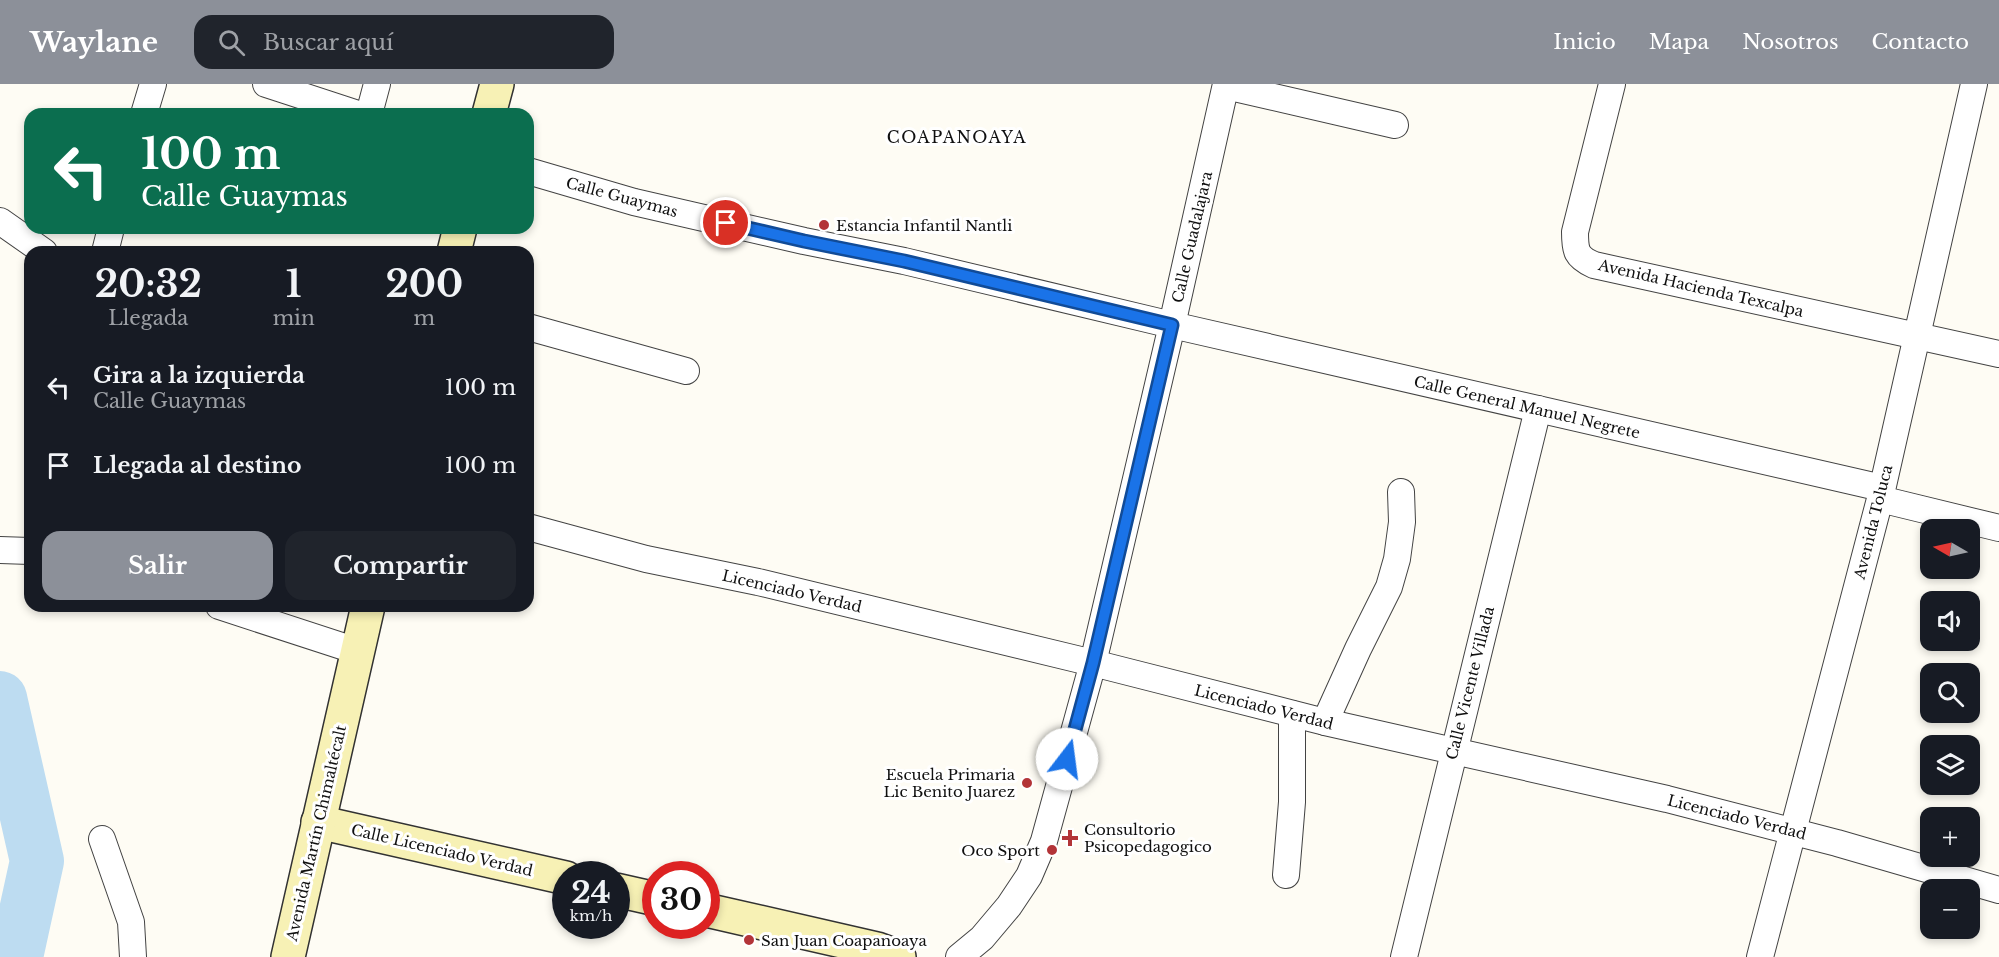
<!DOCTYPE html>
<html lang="es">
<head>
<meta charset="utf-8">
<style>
	body { margin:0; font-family:"Libre Baskerville",serif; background:#20242c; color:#f1f3f6; height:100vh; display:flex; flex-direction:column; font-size:22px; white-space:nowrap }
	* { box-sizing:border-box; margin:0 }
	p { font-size:20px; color:#9ea1a6 }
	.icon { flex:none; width:33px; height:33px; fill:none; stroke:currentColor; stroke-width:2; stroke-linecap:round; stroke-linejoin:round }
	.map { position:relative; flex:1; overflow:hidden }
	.sheet { position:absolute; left:24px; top:162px; width:510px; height:366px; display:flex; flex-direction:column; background:#171b24; border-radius:18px; box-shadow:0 3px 9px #0003 }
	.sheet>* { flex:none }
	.guide { position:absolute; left:24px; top:24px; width:510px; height:126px; border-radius:18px; box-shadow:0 3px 9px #0003; background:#0b6e4f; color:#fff; overflow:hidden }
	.needle { width:39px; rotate:279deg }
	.controls { position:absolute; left:1920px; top:435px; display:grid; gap:12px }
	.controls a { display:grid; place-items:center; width:60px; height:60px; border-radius:12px; background:#171b24; box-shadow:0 3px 9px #0003; font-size:30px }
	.speed { position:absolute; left:552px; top:777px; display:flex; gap:12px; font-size:30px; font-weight:700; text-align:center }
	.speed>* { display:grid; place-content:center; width:78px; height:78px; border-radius:50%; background:#171b24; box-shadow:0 3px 9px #0003; line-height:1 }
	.speed small { font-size:15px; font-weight:400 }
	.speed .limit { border:9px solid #d22; background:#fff; color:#111 }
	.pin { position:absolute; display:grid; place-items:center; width:51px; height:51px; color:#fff; margin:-26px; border:3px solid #fff; border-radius:50%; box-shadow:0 2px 6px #0007 }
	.me { position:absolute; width:66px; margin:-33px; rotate:15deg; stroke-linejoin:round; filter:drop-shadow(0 0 4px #0008) }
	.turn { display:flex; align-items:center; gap:21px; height:126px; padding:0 18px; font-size:27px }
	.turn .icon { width:78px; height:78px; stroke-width:2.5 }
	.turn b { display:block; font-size:42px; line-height:51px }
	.eta { display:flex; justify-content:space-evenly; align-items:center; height:102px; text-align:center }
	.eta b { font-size:36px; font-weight:800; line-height:42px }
	.cta { display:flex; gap:12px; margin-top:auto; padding:12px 18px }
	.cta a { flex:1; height:69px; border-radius:18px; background:#8c9099; color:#fff; font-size:24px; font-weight:800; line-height:69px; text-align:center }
	.cta a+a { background:#20242c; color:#f1f3f6 }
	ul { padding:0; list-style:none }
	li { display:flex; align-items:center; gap:18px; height:78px; padding:0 18px }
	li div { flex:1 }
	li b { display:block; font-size:22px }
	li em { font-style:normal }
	header { display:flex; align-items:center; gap:36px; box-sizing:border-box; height:84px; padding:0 30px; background:#8c9099; color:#fff }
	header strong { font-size:28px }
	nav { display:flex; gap:33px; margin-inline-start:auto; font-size:21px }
	.search { width:420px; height:54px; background:#20242c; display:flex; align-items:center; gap:15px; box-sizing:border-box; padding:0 21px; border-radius:18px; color:#9ea1a6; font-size:22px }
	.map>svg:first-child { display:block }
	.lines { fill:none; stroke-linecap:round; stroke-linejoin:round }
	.river { stroke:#bddcf1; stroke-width:54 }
	.street-casing { stroke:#434343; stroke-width:28 }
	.secondary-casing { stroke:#323232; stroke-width:36 }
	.street { stroke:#fff; stroke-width:26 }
	.secondary { stroke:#f7f1b5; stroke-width:33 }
	.route-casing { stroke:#114b97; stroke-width:15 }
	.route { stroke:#1a73e8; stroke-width:10 }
	.poi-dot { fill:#b33438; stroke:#fff; stroke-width:2 }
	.labels { text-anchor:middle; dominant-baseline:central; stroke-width:6; stroke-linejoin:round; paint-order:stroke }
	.street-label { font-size:15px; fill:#101010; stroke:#fff }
	.poi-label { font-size:15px; fill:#101010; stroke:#fff; text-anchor:start }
	.neighbourhood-label { font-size:16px; letter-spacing:1.5px; fill:#101010; stroke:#fff }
</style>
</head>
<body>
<header>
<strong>Waylane</strong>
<div class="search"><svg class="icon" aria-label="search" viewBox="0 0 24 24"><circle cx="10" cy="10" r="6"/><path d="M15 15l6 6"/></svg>Buscar aquí</div>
<nav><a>Inicio</a><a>Mapa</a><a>Nosotros</a><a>Contacto</a></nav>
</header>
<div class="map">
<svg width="1999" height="873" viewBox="0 0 1999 873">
	<rect width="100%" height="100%" fill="#fefcf4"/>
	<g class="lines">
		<!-- river -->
		<polyline class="river" points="0,614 37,777 16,873"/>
		<!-- street casing -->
		<g class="street-casing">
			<g id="street">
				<polyline points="266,0 358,30"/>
				<path d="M1612 0 1575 148C1575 167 1576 173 1594 181L1999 270"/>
				<polyline points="1226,2 1395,41"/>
				<polyline points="144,30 153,0"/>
				<polyline points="369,30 377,0"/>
				<polyline points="528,87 634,118 804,157 904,177 1172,241 1882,404"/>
				<polyline points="0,137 44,168"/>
				<polyline points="105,168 111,144"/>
				<polyline points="528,243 686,287"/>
				<polyline points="1880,415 1999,444"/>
				<polyline points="528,443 646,475 758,498 1093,579 1325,638 1667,715 1837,759 1999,806"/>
				<polyline points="0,466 30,467"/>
				<polyline points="219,522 357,567"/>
				<polyline points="1325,638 1358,565 1389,503 1397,475 1402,438 1401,408"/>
				<polyline points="102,755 131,838 133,873"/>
				<polyline points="1286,791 1292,718 1292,630"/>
				<polyline points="959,873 982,854 1009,822 1029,792 1044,757 1093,579 1172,241 1226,0"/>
				<polyline points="1404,873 1538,325"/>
				<polyline points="1760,873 1880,415 1974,0"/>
			</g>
		</g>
		<!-- secondary casing -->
		<g class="secondary-casing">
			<g id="secondary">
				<polyline points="489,30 497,0"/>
				<polyline points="454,168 460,144"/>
				<polyline points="318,738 566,794"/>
				<polyline points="616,806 656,815"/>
				<polyline points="706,826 877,865 899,873"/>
				<polyline points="288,873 368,522"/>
			</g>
		</g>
		<!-- street -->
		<use href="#street" class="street"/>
		<!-- secondary -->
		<use href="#secondary" class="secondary"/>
	</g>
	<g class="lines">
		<!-- route casing -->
		<g class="route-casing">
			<polyline id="route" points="726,139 804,157 904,177 1172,241 1093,579 1067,675"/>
		</g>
		<!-- route -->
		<use href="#route" class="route"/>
	</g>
	<!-- markers -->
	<g class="poi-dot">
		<circle cx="824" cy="141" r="6"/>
		<circle cx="1027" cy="699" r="6"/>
		<path d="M1067 745h6v6h6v6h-6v6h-6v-6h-6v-6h6z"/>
		<circle cx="1052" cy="766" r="6"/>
		<circle cx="749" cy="856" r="6"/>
	</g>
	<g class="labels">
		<!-- street labels -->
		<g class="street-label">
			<text transform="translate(622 113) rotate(15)">Calle Guaymas</text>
			<text transform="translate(1192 153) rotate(-77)">Calle Guadalajara</text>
			<text transform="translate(1701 204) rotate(13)">Avenida Hacienda Texcalpa</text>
			<text transform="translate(1527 323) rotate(13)">Calle General Manuel Negrete</text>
			<text transform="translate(1873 438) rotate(-76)">Avenida Toluca</text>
			<text transform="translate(792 507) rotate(13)">Licenciado Verdad</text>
			<text transform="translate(1470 599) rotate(-76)">Calle Vicente Villada</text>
			<text transform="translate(1264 623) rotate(14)">Licenciado Verdad</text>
			<text transform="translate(1737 733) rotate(14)">Licenciado Verdad</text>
			<text transform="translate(316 749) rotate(-77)">Avenida Martín Chimaltécalt</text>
			<text transform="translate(442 766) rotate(13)">Calle Licenciado Verdad</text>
		</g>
		<!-- poi labels -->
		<g class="poi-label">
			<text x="836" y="141">Estancia Infantil Nantli</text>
			<text x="1015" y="690" text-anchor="end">Escuela Primaria<tspan x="1015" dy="17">Lic Benito Juarez</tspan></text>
			<text x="1084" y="745">Consultorio<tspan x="1084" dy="17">Psicopedagogico</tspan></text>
			<text x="1040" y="766" text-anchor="end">Oco Sport</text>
			<text x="761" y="856">San Juan Coapanoaya</text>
		</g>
		<!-- neighbourhood labels -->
		<g class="neighbourhood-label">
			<text x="957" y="53">COAPANOAYA</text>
		</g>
	</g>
</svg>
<div class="controls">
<a><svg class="needle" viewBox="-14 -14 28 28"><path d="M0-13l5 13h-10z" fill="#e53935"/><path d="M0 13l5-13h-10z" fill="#9ea1a6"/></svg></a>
<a><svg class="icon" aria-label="sound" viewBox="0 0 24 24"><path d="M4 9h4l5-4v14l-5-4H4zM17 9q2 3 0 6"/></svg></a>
<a><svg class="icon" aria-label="search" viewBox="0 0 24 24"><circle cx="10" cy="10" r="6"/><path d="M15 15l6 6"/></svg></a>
<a><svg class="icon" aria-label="layers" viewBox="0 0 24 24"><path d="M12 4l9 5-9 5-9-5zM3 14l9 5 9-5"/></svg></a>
<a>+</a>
<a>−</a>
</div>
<div class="speed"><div>24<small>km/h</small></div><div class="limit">30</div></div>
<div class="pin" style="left:726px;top:139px;background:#d93025"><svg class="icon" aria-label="arrive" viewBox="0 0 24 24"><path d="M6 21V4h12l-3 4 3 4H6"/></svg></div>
<svg class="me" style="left:1067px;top:675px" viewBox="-20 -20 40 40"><circle r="19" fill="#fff"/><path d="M0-13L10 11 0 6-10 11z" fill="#1a73e8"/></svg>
<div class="guide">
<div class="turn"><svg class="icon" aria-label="left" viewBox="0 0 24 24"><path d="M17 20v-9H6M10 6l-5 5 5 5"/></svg><div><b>100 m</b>Calle Guaymas</div></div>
</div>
<section class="sheet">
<div class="eta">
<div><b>20:32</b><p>Llegada</p></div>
<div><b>1</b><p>min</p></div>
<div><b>200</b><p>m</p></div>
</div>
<ul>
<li><svg class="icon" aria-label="left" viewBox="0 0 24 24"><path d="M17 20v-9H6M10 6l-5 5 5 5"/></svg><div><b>Gira a la izquierda</b><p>Calle Guaymas</p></div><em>100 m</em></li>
<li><svg class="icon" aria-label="arrive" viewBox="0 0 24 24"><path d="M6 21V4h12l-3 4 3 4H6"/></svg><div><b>Llegada al destino</b></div><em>100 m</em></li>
</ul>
<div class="cta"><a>Salir</a><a>Compartir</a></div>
</section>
</div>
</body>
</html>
